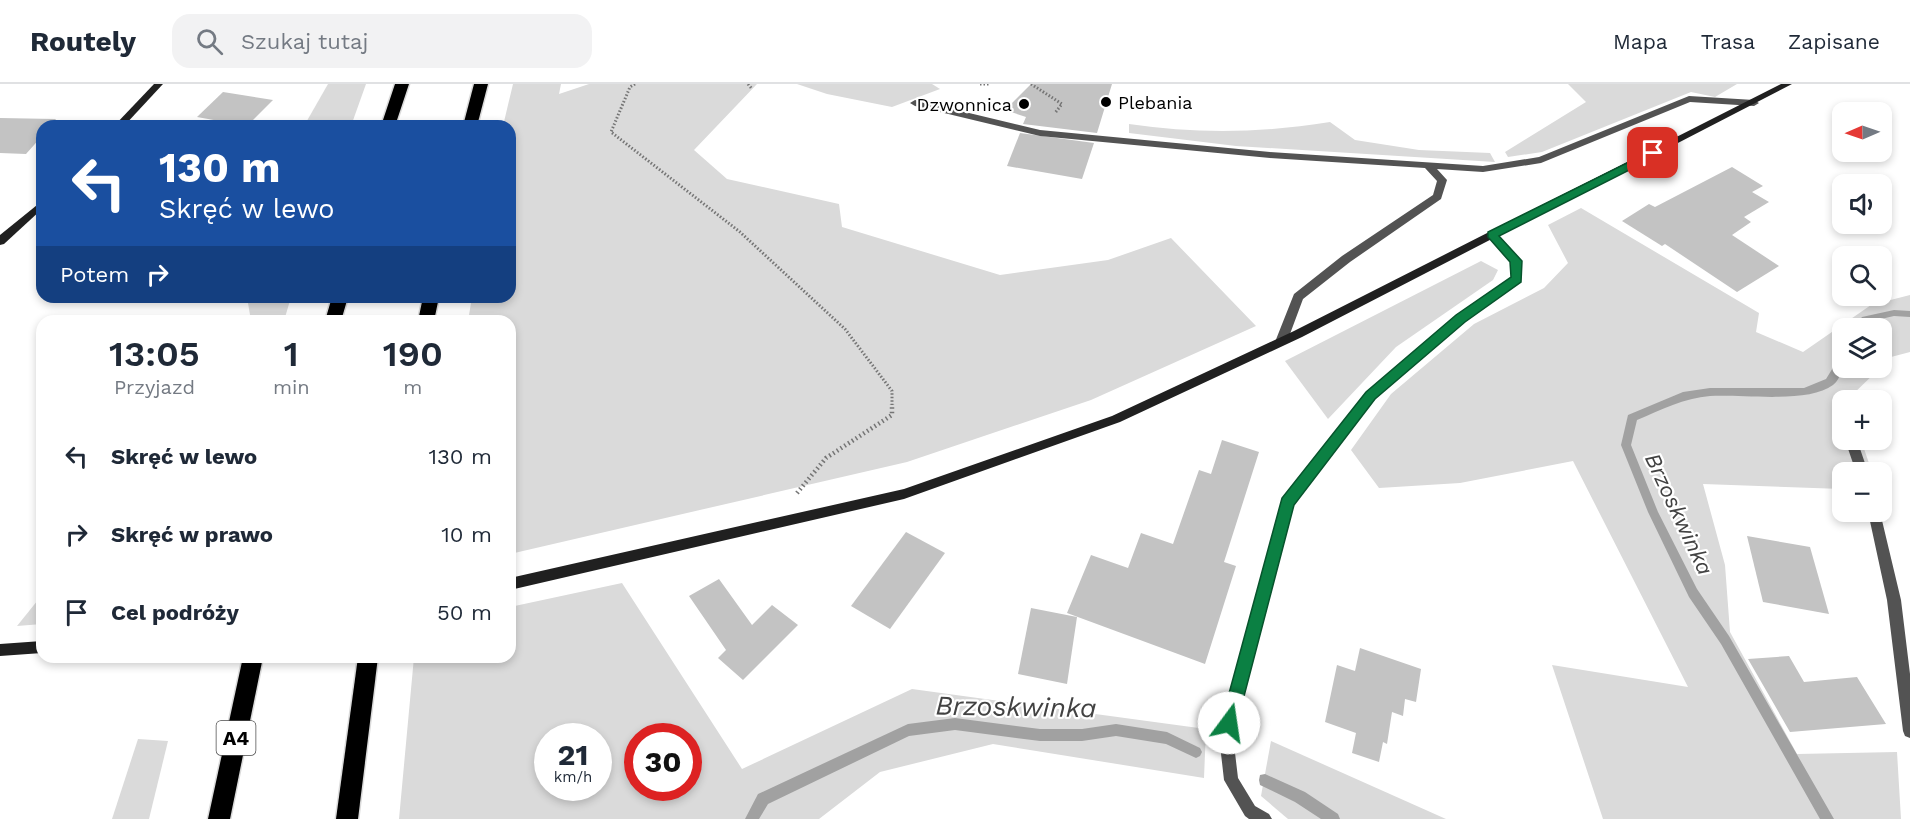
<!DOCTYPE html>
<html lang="pl">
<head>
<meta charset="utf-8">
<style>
	body { margin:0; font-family:"Work Sans",sans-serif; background:#f2f2f3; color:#1f2937; height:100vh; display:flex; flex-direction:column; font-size:22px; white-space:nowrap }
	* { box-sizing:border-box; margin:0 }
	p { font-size:20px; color:#747a83 }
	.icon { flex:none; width:33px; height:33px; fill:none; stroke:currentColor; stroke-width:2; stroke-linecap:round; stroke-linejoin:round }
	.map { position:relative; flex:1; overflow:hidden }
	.details { position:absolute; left:36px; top:231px; width:480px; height:348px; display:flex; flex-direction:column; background:#fff; border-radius:18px; box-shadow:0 3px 9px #0003 }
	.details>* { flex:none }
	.hud { position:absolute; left:36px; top:36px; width:480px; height:183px; border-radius:18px; box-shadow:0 3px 9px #0003; background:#1a4fa0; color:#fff; overflow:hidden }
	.needle { width:39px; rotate:268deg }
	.tools { position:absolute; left:1832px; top:18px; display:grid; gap:12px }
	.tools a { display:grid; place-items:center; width:60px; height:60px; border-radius:12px; background:#fff; box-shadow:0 3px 9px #0003; font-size:30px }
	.speed { position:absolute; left:534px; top:639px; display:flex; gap:12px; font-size:30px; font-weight:700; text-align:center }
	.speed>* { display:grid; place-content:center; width:78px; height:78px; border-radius:50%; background:#fff; box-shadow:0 3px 9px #0003; line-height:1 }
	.speed small { font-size:15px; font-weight:400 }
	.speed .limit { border:9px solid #d22; background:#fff; color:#111 }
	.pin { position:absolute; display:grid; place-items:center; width:51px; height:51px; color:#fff; margin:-26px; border-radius:12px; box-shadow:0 3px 9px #0006 }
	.me { position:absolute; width:66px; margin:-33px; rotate:14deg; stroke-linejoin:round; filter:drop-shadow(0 0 4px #0008) }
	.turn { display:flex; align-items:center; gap:21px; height:126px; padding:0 24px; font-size:27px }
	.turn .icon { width:78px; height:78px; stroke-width:2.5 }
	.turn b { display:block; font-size:42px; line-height:51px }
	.then { display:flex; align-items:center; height:57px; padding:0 24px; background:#0003; gap:12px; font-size:22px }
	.eta { display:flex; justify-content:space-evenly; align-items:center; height:102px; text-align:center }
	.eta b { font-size:36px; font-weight:600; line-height:42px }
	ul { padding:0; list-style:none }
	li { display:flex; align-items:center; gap:18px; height:78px; padding:0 24px }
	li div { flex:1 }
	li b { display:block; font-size:22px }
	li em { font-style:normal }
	header { display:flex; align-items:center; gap:36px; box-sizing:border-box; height:84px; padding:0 30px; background:#fff; border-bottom:2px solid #e0e1e3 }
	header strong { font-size:28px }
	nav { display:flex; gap:33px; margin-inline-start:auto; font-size:21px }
	.search { width:420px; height:54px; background:#f2f2f3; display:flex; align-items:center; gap:15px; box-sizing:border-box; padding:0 21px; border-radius:18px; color:#747a83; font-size:22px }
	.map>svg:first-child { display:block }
	.green { fill:#dadada; fill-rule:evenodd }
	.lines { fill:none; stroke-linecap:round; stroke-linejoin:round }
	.stream { fill:#a1a1a1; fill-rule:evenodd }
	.building { fill:#c3c3c3 }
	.highway-casing { stroke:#dbdbdb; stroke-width:3 }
	.path-far1 { stroke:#757575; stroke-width:3; stroke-dasharray:1.5 2; stroke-linecap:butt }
	.path { stroke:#757575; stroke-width:4.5; stroke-dasharray:1.5 3; stroke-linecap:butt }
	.street { fill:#535353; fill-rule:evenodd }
	.secondary { fill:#202020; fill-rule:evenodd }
	.highway { fill:#000; fill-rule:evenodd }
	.route { fill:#0b8043; stroke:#07532c; stroke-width:1.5 }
	.poi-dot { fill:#000; stroke:#fff; stroke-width:2 }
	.labels { text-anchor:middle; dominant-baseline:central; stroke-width:4.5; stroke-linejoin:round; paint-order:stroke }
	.far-poi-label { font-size:18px; fill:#000; stroke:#fff; text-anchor:start }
	.shield { fill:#fff; stroke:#4c4c4c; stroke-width:1.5 }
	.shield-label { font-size:20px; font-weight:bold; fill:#000 }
	.water-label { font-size:22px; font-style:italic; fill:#424242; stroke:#fff }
	.near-water-label { font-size:27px; font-style:italic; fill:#424242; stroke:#fff }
</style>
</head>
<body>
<header>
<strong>Routely</strong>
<div class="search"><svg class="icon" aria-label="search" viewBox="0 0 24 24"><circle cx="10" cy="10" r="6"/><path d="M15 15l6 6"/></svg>Szukaj tutaj</div>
<nav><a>Mapa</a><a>Trasa</a><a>Zapisane</a></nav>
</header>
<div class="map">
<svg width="1910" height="735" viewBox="0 0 1910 735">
	<rect width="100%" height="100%" fill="#fff"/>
	<!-- green -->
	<g class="green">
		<polygon points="328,0 366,0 351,42 304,42"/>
		<polygon points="513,0 561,0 559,10 589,0 757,0 694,66 727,95 839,120 842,143 1000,191 1108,176 1171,154 1256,242 1091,316 907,378 510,470 510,237 468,237 472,213 510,213 510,42 503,42"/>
		<polygon points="797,0 932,0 940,5 892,23 827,10"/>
		<polygon points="1568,0 1737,0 1715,13 1691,8 1542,68 1508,73 1505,68 1586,18"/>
		<path d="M1330 38 1355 56 1419 66 1490 69 1495 78 1236 62 1129 49V40C1197 50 1262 49 1330 38Z"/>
		<polygon points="1581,124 1759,229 1756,248 1803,268 1871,221 1910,211 1910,268 1891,273 1881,282 1881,244 1842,244 1842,284 1880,284 1847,316 1842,316 1842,356 1861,356 1872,388 1842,388 1842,405 1703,400 1725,481 1730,548 1797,670 1897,668 1901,735 1603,735 1552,581 1688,603 1573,377 1460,399 1379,404 1351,366 1391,310 1474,240 1544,204 1568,179 1548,141"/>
		<polygon points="1481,177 1498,186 1493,196 1396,263 1328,335 1285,277"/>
		<polygon points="247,213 291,213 284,237 251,237"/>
		<path d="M622 499 742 685 912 605 1206 645 1204 694 993 660 880 688 819 735H399L414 573H510V523ZM548 652H598V704H548ZM638 652H688V704H638Z"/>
		<polygon points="42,511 42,540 17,542"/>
		<polygon points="138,655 168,657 149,735 112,735"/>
		<polygon points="1271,657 1446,735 1288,735 1261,712"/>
	</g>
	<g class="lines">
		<!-- stream -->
		<g class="stream">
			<polygon points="1894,226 1910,227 1910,233 1894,232 1868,238 1863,244 1853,244 1862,233"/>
			<path d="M1842 273C1842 283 1842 294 1833 301 1808 320 1742 310 1710 312 1684 314 1661 326 1637 336L1631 361 1658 428 1697 505 1729 552 1834 735H1820L1721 560 1689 513 1648 428 1621 361 1628 331 1683 308 1710 304H1804L1826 295 1839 274Z"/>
			<polygon points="955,634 1040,645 1082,645 1116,640 1167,648 1200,664 1202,668 1200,672 1196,674 1166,660 1116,652 1082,657 1040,657 955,646 909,652 768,720 759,735 745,735 758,710 908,640"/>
			<polygon points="1265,690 1305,708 1338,730 1340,735 1321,735 1295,718 1260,701 1259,696 1260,691"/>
		</g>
	</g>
	<!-- building -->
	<g class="building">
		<polygon points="1031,0 1112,0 1097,49 1023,40 1026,33 1005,26"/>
		<polygon points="223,8 273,16 247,42 197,33"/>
		<polygon points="0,34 56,35 51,42 42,42 42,52 26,70 0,69"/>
		<polygon points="1020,49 1094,59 1082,95 1007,82"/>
		<polygon points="1732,83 1763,102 1752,108 1769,118 1744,133 1751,138 1732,151 1779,182 1737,208 1665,160 1662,162 1622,137 1649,120 1655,123"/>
		<polygon points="1222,356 1259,368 1224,478 1236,482 1205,580 1067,529 1091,471 1128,484 1141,449 1173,460 1199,386 1211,390"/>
		<polygon points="906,448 945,469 890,545 851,522"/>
		<polygon points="1747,452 1810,463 1829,530 1763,518"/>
		<polygon points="719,495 752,541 772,521 798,541 743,596 718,574 726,566 689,512"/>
		<polygon points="1031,524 1077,533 1067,600 1018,590"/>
		<polygon points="1360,564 1421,585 1416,618 1405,615 1403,632 1392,628 1387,660 1383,658 1379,678 1352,669 1356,649 1325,638 1337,581 1355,587"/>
		<polygon points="1789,572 1804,598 1857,593 1886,640 1790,648 1748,575"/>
	</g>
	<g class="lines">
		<!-- highway casing -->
		<g class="highway-casing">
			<g id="highway">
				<polygon points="395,0 409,0 395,42 381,42"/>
				<polygon points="474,0 488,0 477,42 463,42"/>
				<polygon points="332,213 348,213 341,237 325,237"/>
				<polygon points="423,213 439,213 434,237 418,237"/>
				<polygon points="243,573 263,573 230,735 208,735"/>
				<polygon points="358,573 378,573 358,735 336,735"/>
			</g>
		</g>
		<!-- path-far1 -->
		<g class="path-far1">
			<polyline points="635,0 630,3 611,48 740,148 845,245 892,307 892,321"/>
			<polyline points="748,0 752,5"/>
			<polyline points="980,0 989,0"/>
			<polyline points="1031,0 1062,20 1055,29"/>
		</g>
		<!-- path -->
		<polyline class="path" points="797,409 826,374 892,331 892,320"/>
		<!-- street -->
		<g class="street">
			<polygon points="1689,12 1754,16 1759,19 1754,22 1690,18 1541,79 1483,88 1437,85 1447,96 1441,115 1350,178 1303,215 1287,258 1281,262 1275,258 1294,210 1342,172 1433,111 1437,97 1425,84 1270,74 1040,52 915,22 910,19 915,16 1040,46 1270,68 1483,82 1539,73"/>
			<polygon points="1492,147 1496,149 1521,177 1521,198 1465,237 1374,315 1293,420 1233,652 1238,694 1255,722 1269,730 1272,735 1249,735 1245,732 1224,696 1219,652 1283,414 1366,309 1457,231 1512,193 1511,178 1487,151"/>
			<polygon points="1845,356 1857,356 1868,388 1856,388"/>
			<polygon points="1868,428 1880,428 1901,516 1910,590 1910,654 1905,652 1903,647 1887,516"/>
		</g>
		<!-- secondary -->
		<g class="secondary">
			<polygon points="154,0 163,0 124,42 114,42"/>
			<polygon points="1781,0 1792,0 1302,253 1120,338 904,415 510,506 510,494 904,405 1112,332 1294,247"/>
			<polygon points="42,117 42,125 4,160 0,161 0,151"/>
			<polygon points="42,557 42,569 0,572 0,560"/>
		</g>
		<!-- highway -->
		<use href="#highway" class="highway"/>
	</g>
	<!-- route -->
	<polygon class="route" points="1653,66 1659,69 1657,72 1499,152 1522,177 1521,198 1465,238 1375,315 1294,421 1237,639 1234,644 1229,646 1223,644 1221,639 1282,414 1366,308 1456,231 1511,193 1510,178 1488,153 1488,148"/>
	<!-- markers -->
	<g class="poi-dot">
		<circle cx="1106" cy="18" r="6"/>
		<circle cx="1024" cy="20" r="6"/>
	</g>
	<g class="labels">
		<!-- far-poi labels -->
		<g class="far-poi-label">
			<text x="1118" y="18">Plebania</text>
			<text x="1012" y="20" text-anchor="end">Dzwonnica</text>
		</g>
		<!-- shield labels -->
		<rect class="shield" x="216.5" y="637" width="39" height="34" rx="4.5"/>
		<g class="shield-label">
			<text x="236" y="654">A4</text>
		</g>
		<!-- water labels -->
		<g class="water-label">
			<text transform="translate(1679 430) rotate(65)">Brzoskwinka</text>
		</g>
		<!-- near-water labels -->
		<g class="near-water-label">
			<text transform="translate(1016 623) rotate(1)">Brzoskwinka</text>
		</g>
	</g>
</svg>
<div class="tools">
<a><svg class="needle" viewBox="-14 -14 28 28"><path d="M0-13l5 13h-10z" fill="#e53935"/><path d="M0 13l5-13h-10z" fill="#747a83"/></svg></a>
<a><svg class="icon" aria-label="sound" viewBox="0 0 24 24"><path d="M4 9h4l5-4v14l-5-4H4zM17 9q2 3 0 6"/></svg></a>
<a><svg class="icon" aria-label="search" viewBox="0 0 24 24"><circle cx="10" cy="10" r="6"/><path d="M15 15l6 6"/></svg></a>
<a><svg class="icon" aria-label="layers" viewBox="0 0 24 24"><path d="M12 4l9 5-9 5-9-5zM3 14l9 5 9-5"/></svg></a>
<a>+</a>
<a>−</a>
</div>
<div class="speed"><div>21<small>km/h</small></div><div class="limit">30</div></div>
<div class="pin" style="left:1653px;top:69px;background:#d93025"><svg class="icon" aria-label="arrive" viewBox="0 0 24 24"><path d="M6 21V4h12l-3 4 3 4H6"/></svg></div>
<svg class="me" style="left:1229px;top:639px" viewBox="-20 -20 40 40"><circle r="19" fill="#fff"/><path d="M0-13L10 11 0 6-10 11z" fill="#0b8043"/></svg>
<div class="hud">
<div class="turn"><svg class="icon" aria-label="left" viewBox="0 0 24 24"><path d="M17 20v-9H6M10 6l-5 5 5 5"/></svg><div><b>130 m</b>Skręć w lewo</div></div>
<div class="then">Potem<svg class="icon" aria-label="right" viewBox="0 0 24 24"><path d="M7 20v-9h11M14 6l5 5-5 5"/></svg></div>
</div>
<section class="details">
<div class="eta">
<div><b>13:05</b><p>Przyjazd</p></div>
<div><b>1</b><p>min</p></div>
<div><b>190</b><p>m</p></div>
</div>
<ul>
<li><svg class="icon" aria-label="left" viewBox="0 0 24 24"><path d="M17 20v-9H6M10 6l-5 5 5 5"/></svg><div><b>Skręć w lewo</b></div><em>130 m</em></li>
<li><svg class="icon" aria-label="right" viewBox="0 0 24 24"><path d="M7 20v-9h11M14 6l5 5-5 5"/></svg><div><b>Skręć w prawo</b></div><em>10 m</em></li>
<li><svg class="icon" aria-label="arrive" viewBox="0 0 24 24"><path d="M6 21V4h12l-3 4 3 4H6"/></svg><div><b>Cel podróży</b></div><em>50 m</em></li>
</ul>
</section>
</div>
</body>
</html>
